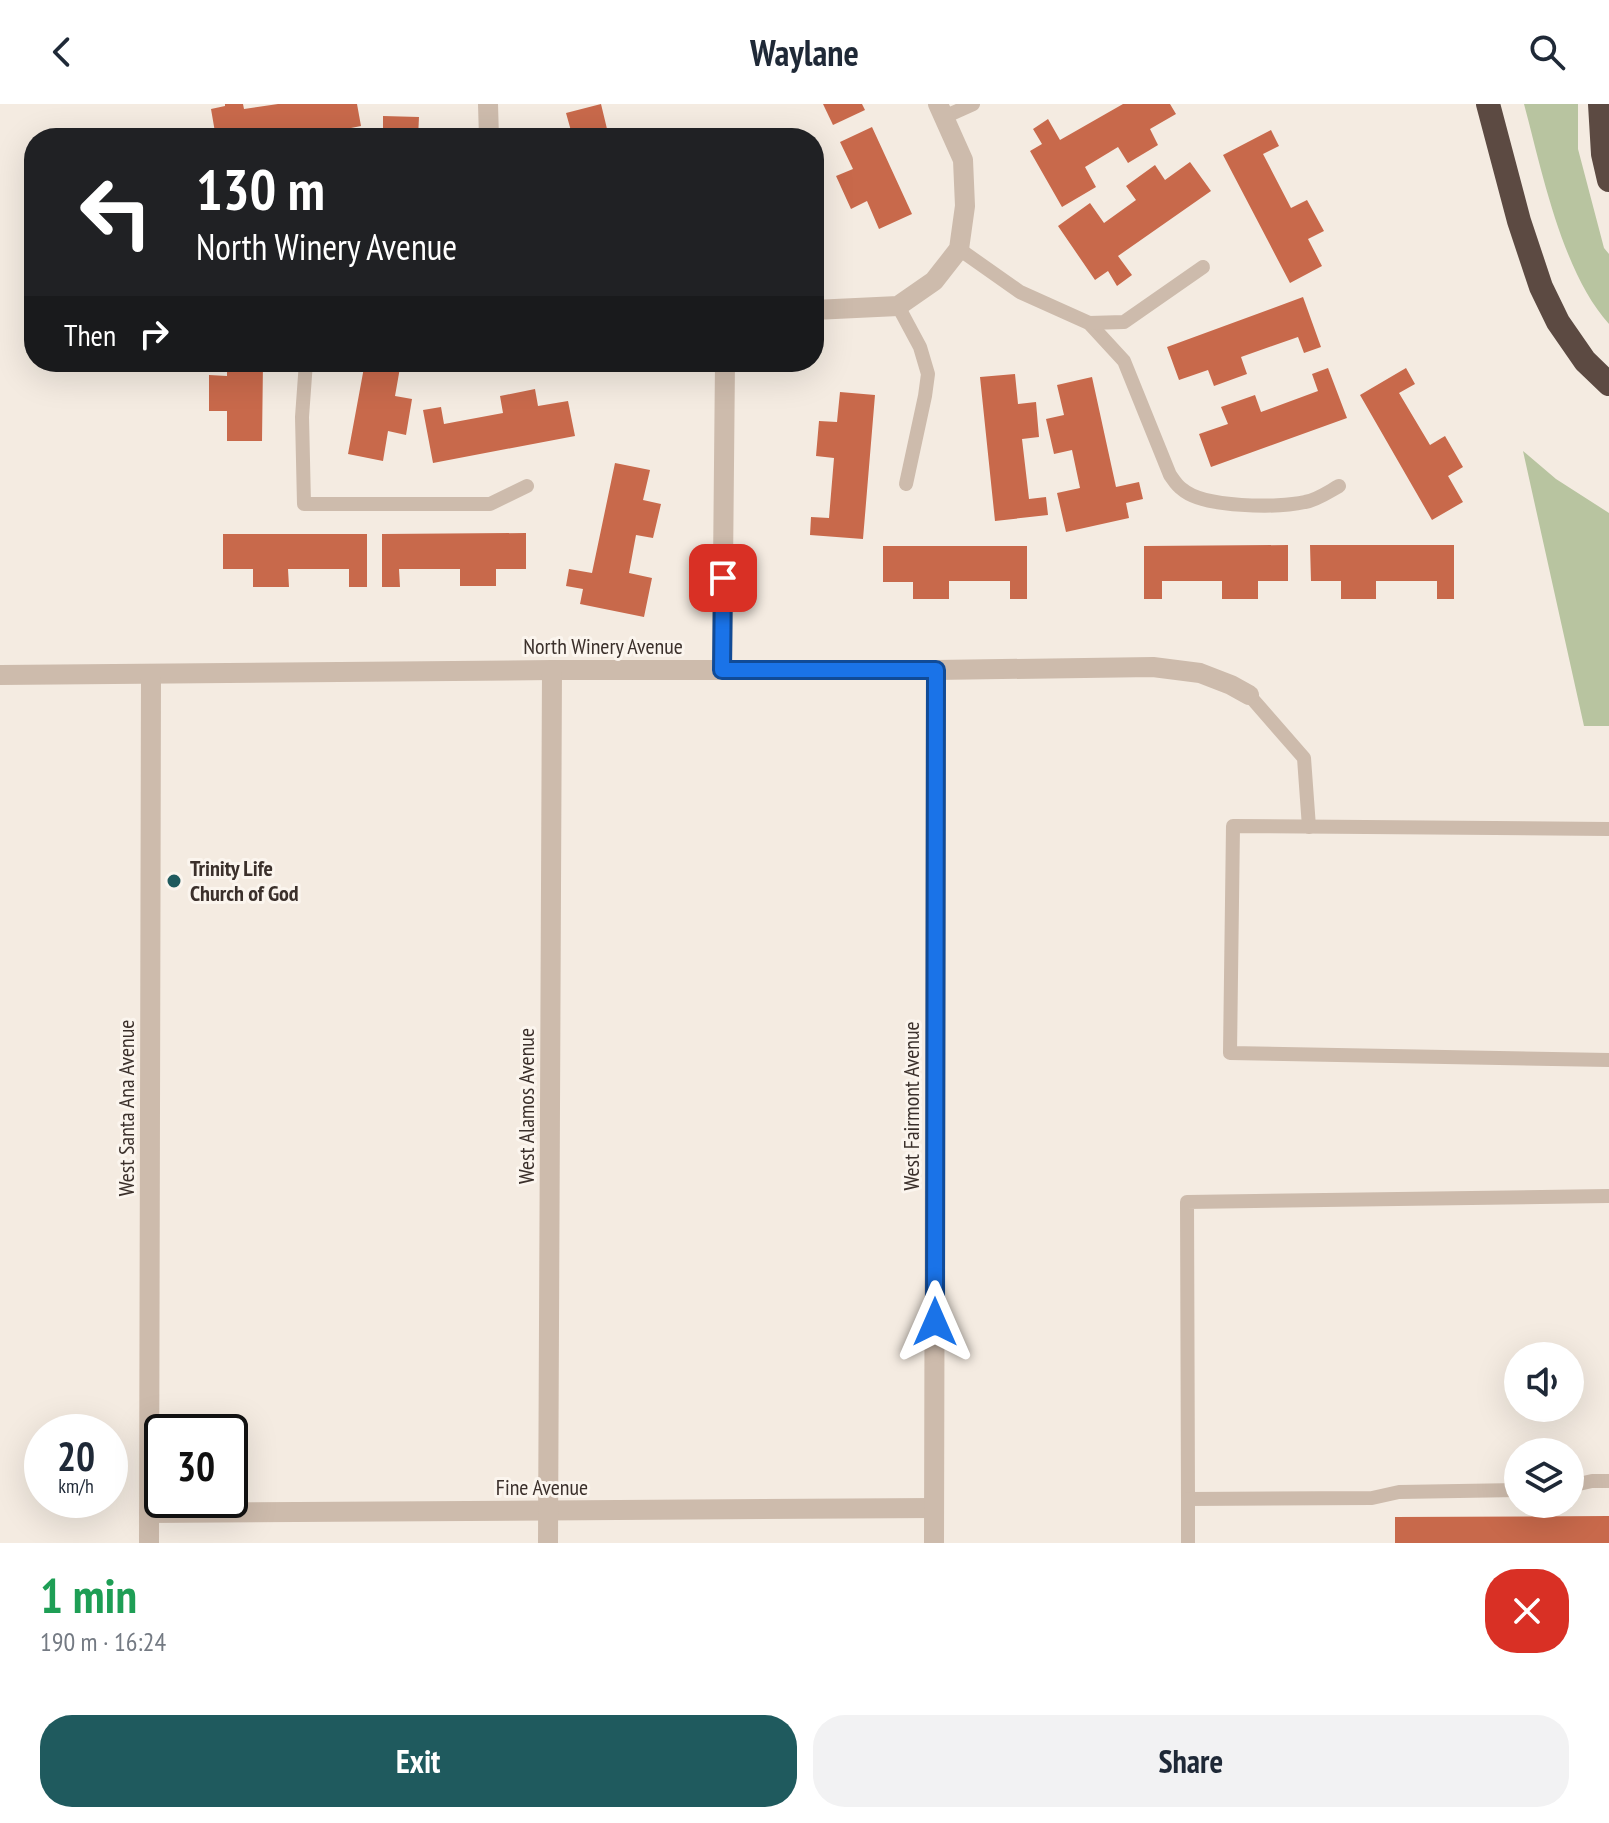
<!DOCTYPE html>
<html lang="en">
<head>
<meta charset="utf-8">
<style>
	body { margin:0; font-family:"PT Sans Narrow",sans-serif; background:#f2f2f3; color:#1f2937; height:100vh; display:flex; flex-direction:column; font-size:30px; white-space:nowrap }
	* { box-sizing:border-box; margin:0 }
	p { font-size:26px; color:#747a83 }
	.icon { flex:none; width:44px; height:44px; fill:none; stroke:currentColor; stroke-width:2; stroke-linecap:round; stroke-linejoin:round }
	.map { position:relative; height:1439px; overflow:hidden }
	.drawer { display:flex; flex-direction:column; background:#fff; flex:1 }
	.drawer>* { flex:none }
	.top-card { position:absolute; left:24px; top:24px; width:800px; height:244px; border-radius:32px; box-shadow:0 8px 32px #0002; background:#202124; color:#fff; overflow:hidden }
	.buttons { position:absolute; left:1504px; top:1238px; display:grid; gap:16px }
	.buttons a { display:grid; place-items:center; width:80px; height:80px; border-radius:50%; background:#fff; box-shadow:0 8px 32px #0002; font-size:40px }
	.speed { position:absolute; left:24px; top:1310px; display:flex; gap:16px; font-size:40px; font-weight:700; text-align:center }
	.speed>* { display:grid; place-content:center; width:104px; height:104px; border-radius:50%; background:#fff; box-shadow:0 8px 32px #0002; line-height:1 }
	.speed small { font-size:20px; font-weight:400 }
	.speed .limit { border:4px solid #111; border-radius:12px; background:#fff; color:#111 }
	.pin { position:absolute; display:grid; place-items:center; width:68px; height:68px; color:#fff; margin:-34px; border-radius:16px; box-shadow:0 4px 12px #0006 }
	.me { position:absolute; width:88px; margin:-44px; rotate:0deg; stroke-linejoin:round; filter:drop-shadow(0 0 6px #0008) }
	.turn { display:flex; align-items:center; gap:28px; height:168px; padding:0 40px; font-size:36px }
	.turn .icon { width:104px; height:104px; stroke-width:2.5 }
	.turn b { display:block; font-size:56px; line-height:68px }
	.then { display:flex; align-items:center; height:76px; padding:0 40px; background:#0003; gap:16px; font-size:30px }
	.round { display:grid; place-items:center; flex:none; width:84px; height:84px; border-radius:32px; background:#f2f2f3 }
	.summary { display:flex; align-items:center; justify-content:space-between; height:136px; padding:0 40px }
	h1 { font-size:48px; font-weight:700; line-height:60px; color:#1e9e55 }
	.action { display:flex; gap:16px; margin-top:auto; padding:16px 40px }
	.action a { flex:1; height:92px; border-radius:32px; background:#1f5a5e; color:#fff; font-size:32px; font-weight:700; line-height:92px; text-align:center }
	.action a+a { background:#f2f2f3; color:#1f2937 }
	header { display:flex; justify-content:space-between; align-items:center; height:104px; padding:0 40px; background:#fff; font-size:36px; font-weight:700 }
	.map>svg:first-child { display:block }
	.green { fill:#b8c4a0 }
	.building { fill:#c8694b }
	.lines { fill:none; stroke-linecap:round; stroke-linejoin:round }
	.lane { stroke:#cdbbac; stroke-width:14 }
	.street { stroke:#cdbbac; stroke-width:20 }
	.highway { stroke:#5c4a42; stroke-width:24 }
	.route-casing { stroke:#114b97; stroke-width:20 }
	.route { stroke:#1a73e8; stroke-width:14 }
	.poi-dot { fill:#1f5a5e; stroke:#fbf5ee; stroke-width:3 }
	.labels { text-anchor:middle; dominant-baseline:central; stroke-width:6; stroke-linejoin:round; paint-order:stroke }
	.street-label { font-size:22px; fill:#3b302b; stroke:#fbf5ee }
	.poi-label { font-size:22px; font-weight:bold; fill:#3b302b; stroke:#fbf5ee; text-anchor:start }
</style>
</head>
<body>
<header><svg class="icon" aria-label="back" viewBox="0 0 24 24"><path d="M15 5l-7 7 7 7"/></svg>Waylane<svg class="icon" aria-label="search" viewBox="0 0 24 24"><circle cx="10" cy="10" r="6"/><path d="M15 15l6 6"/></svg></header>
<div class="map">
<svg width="1609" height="1439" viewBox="0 0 1609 1439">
	<rect width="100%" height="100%" fill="#f4ebe1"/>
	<!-- green -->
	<g class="green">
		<path d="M1524 0H1578V45L1604 144 1609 150V220C1562 168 1542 67 1524 0Z"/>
		<polygon points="1523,347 1556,375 1609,409 1609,622 1584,622"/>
	</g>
	<!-- building -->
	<g class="building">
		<polygon points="225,0 243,0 244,5 278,0 357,0 361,22 331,28 332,34 216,34 211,5 225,2"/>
		<polygon points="601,0 608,29 625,25 628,34 573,34 566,9"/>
		<polygon points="823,0 862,0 865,6 833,21"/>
		<polygon points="1123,0 1170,0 1176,10 1150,25 1158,41 1128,59 1118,43 1085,63 1096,83 1062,103 1030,47 1042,40 1033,25 1048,15 1060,36"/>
		<polygon points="383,12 419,13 418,34 383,34"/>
		<polygon points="872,23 912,110 879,125 867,97 851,105 836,72 853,65 840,38"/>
		<polygon points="1271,26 1279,42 1263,50 1291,104 1307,96 1324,127 1308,135 1322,162 1290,179 1223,51"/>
		<polygon points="1190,58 1211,87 1118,152 1132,171 1117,182 1108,167 1095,176 1058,122 1090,99 1104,119 1136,96 1126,82 1155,61 1165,76"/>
		<polygon points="1303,193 1321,243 1304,249 1298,233 1241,253 1247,270 1214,282 1208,266 1179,276 1167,243"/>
		<polygon points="227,258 263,258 262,337 227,337 227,307 209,307 209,271 227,272"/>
		<polygon points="365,258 401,258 395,292 412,295 406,331 388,327 383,357 348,350"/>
		<polygon points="1328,264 1347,314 1211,363 1199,330 1228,320 1221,303 1255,291 1261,308 1318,287 1312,270"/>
		<polygon points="1406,264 1415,280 1399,289 1430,341 1445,332 1463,363 1448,372 1463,398 1432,416 1360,291"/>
		<polygon points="1015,270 1018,300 1036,298 1039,333 1022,335 1029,395 1046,393 1048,411 995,417 980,273"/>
		<polygon points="1092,273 1116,383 1139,378 1143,395 1126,399 1129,414 1066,428 1057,389 1080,384 1072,346 1054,350 1046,315 1064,311 1057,281"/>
		<polygon points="535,285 538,302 568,297 575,332 433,359 423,306 441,303 444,320 503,309 500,292"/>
		<polygon points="840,288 875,291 863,435 810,431 811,413 829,414 834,354 816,352 819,317 837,318"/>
		<polygon points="615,359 650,366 643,396 661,400 653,434 636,431 629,469 652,474 644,513 580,500 583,485 566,482 569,465 592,469"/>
		<polygon points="526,429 526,465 496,465 496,482 460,482 460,465 399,465 400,483 382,483 382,430"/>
		<polygon points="223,430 367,430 367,483 349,483 349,465 288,465 289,483 253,483 253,465 223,465"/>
		<polygon points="1288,441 1288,477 1258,477 1258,495 1222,495 1222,477 1162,477 1162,495 1144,495 1144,442"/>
		<polygon points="1310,441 1454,441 1454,495 1437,495 1437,477 1376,477 1376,495 1341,495 1341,477 1311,477"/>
		<polygon points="883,442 1027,442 1027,495 1010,495 1010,477 949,477 949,495 913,495 913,478 883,478"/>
		<polygon points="1609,1412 1609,1439 1395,1439 1395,1413"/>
	</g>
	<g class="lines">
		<!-- lane -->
		<g class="lane">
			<polyline points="944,13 973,0"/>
			<path d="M959 145 1020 188 1089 219 1124 257 1170 371C1173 375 1177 382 1182 385 1203 404 1278 404 1305 398 1317 396 1328 388 1339 382"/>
			<polyline points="898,202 920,243 928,270 925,292 906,380"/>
			<polyline points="1089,219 1124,218 1203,163"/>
			<polyline points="306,258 302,313 304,400 490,400 527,382"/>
			<polyline points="1249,591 1304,654 1309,723"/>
			<polyline points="1609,725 1233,722 1230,949 1609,956"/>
			<polyline points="1570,1382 1592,1377 1609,1377"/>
			<polyline points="1518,1386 1399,1388 1372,1394 1188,1395 1187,1098 1609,1092"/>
			<polyline points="1188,1439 1188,1395"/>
		</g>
		<!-- street -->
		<g class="street">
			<polyline points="488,0 489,34"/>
			<polyline points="814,206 898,202 934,177 959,145 965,102 963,56 938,0"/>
			<polyline points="722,566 725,258"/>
			<polyline points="0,571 552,566 936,566 1153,563 1200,569 1231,581 1249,591"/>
			<polyline points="149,1409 934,1404"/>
			<polyline points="149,1439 151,570"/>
			<polyline points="548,1439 552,566"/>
			<polyline points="934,1439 936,566"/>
		</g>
		<!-- highway -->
		<g class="highway">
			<polyline points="1488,0 1519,117 1541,183 1558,218 1585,257 1609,280"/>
			<polyline points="1600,0 1603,50 1609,76"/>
		</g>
	</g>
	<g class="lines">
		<!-- route casing -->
		<g class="route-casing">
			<polyline id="route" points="723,474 722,566 936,566 935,1218"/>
		</g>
		<!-- route -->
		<use href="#route" class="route"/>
	</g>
	<!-- markers -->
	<circle class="poi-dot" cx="174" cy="777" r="8"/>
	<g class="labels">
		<!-- street labels -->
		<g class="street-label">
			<text x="603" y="542">North Winery Avenue</text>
			<text transform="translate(526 1002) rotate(-90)">West Alamos Avenue</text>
			<text transform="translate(911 1002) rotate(-90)">West Fairmont Avenue</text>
			<text transform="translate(126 1004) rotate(-90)">West Santa Ana Avenue</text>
			<text x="542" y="1383">Fine Avenue</text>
		</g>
		<!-- poi labels -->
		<g class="poi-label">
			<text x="190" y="764">Trinity Life<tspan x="190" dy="25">Church of God</tspan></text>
		</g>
	</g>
</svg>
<div class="buttons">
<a><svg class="icon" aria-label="sound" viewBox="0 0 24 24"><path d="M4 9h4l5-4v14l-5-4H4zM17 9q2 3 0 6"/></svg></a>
<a><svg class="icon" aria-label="layers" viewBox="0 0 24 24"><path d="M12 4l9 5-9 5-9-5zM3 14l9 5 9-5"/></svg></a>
</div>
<div class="speed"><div>20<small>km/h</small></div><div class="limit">30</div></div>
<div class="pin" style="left:723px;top:474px;background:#d93025"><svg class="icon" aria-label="arrive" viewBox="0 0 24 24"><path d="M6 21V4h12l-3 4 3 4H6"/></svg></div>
<svg class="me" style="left:935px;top:1218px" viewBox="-20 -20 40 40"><path d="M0-17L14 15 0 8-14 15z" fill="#1a73e8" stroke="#fff" stroke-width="4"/></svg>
<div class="top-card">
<div class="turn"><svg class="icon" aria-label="left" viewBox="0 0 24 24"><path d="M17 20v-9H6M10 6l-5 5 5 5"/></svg><div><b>130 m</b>North Winery Avenue</div></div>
<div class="then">Then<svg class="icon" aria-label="right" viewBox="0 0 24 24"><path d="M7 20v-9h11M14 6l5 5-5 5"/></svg></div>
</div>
</div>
<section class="drawer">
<div class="summary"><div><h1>1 min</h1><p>190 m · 16:24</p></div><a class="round" style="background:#d93025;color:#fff"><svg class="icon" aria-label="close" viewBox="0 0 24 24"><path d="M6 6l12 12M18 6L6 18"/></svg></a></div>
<div class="action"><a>Exit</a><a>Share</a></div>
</section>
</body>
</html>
